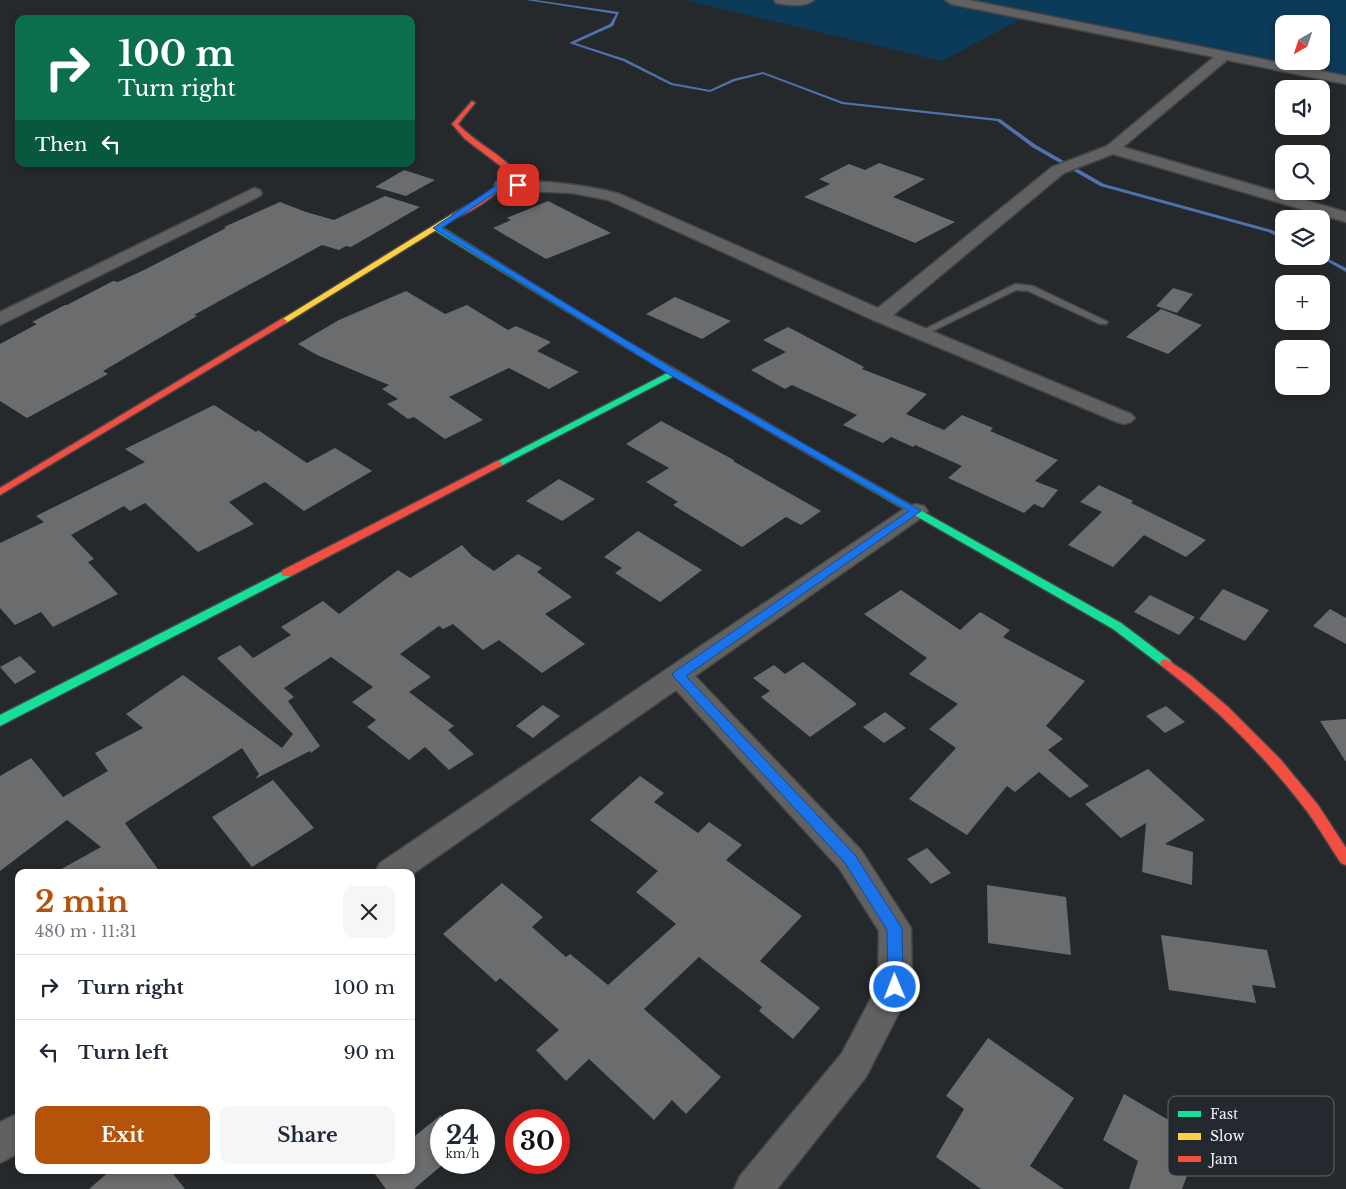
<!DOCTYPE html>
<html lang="en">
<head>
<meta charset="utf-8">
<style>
	body { margin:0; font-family:"Libre Baskerville",serif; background:#f6f6f7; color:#1f2937; height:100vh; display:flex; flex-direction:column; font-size:19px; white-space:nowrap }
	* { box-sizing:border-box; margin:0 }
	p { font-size:16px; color:#747a83 }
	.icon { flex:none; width:28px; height:28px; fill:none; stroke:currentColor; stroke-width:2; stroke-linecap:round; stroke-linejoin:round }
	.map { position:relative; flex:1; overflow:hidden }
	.details { position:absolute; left:15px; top:869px; width:400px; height:305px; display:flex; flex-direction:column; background:#fff; border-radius:10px; box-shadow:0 2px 8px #0003 }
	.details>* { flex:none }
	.guide { position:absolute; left:15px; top:15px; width:400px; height:152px; border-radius:10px; box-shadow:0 2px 8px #0003; background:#0b6e4f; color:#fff; overflow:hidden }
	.needle { width:32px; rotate:219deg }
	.tools { position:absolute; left:1275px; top:15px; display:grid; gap:10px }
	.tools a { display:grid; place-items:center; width:55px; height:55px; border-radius:10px; background:#fff; box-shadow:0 2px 8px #0003; font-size:25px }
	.speed { position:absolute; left:430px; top:1109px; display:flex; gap:10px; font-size:25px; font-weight:700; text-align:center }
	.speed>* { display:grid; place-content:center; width:65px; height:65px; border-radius:50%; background:#fff; box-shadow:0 2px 8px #0003; line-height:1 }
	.speed small { font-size:12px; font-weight:400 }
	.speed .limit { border:8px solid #d22; background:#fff; color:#111 }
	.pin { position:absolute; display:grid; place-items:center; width:42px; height:42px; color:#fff; margin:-21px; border-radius:10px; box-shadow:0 2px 8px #0006 }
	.me { position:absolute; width:55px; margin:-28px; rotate:359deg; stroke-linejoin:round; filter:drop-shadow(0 0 4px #0008) }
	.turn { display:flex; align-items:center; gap:18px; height:105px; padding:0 20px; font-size:22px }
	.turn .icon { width:65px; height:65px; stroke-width:2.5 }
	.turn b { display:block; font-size:35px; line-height:42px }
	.then { display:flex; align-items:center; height:48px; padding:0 20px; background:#0003; gap:10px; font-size:19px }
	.round { display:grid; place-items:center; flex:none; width:52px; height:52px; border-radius:10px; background:#f6f6f7 }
	.headline { display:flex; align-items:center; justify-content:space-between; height:85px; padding:0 20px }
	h1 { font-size:30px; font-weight:700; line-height:38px; color:#b45309 }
	.primary-button { display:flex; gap:10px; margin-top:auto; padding:10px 20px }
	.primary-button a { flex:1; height:58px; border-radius:10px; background:#b45309; color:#fff; font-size:20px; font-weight:700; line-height:58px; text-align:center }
	.primary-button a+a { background:#f6f6f7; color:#1f2937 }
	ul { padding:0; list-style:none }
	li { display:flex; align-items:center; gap:15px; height:65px; padding:0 20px; border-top:1px solid #e0e1e3 }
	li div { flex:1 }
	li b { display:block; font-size:19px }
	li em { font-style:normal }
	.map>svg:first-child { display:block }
	.green { fill:#0c3a59; fill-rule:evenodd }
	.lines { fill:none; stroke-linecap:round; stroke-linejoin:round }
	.stream { fill:#5072ac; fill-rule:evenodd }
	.building { fill:#6b6c6e }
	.lane-casing { stroke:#434547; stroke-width:3 }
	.street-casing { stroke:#434547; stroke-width:3 }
	.fast-casing { stroke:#434547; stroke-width:3 }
	.slow-casing { stroke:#434547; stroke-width:3 }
	.jam-casing { stroke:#434547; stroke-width:3 }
	.lane { fill:#616161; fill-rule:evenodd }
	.street { fill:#616161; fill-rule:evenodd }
	.fast { fill:#16e098; fill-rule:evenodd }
	.slow { fill:#ffcf43; fill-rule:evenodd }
	.jam { fill:#f24e42; fill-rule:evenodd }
	.route { fill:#1a73e8; stroke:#114b97 }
	.key { fill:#23292e; stroke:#60666a; stroke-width:1 }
	.key-label { font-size:14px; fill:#f0f4f7 }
</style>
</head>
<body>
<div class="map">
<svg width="1346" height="1189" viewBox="0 0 1346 1189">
	<rect width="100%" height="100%" fill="#26292b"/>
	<!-- green -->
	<path class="green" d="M684 0H1346V82L1029 15 942 61ZM1284 24H1321V61H1284Z"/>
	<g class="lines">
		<!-- stream -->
		<g class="stream">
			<polygon points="526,0 535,0 619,12 613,26 575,43 625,59 672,83 710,90 733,79 763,72 843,102 1000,119 1036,145 1104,184 1272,230 1284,236 1284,239 1268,232 1100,186 1032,147 997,121 842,104 763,74 735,81 710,92 671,85 623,61 569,43 610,24 616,14"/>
			<polygon points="1321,255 1346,268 1346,272 1318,256 1321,256"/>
		</g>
	</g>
	<!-- building -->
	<g class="building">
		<polygon points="879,163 925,179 893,197 955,222 915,243 804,197 830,184 819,179 849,164 865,170"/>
		<polygon points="404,170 435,180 406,196 375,187"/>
		<polygon points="385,196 420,207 351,247 346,246 339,250 322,245 194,315 197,316 103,371 108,374 27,418 0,401 0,344 37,324 32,322 65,305 67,305 113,281 118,282 142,271 226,228 224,227 280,202 306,212 334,220"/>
		<polygon points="548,201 611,233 546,259 493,228 511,220 507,218"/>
		<polygon points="1173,288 1193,294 1177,313 1156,306"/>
		<polygon points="406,291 445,314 467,305 508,330 516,326 551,342 537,351 579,372 549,389 509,368 449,397 483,420 445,439 414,417 408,419 387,404 398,399 382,389 389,385 317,355 298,344 339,320"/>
		<polygon points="675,297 731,321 702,339 646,314"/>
		<polygon points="1161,309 1202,325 1168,354 1126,337"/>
		<polygon points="788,327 864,367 862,369 927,394 906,414 944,430 962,415 993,428 990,431 1058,460 1035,481 1058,490 1043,508 1034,504 1024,513 948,478 962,466 915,445 913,447 891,437 883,443 843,425 857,415 792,385 785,389 751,370 786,352 763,340"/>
		<polygon points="214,405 256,432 258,430 307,463 335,448 372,471 304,511 265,482 229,502 254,524 198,552 145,503 130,511 124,506 71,535 94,559 88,562 118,594 53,627 41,612 15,625 0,608 0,543 44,522 36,516 145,462 125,449"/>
		<polygon points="661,421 734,460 733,461 821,511 801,525 786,517 742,547 673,505 678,502 646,482 669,468 626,444"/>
		<polygon points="559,479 595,499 562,521 526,501"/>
		<polygon points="1099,485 1133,501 1131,503 1206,540 1186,557 1144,535 1113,567 1068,545 1102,512 1080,502"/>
		<polygon points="638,531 702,570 660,602 615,573 622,568 604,557"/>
		<polygon points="462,545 472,556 494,571 518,554 542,568 537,572 572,597 545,614 585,644 542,673 499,640 483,650 453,624 443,629 439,626 400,654 431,677 409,692 454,726 448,730 474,754 449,770 425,747 409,760 367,727 376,720 352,702 373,687 331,657 284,688 294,697 288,701 320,746 311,753 310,751 255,779 259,774 242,748 125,823 160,872 56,872 101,847 67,820 0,871 0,776 31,758 63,797 108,771 95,753 143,728 126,714 183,675 282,748 293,734 217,658 240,645 253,658 291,635 281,627 323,601 339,614 398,570 410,578"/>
		<polygon points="1223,589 1269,610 1245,641 1199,619"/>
		<polygon points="901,590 960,630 980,612 1010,630 1003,637 1085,681 1046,726 1063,739 1048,750 1089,786 1070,798 1039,772 1015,792 1007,786 967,835 909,799 956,748 929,729 958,704 909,674 927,658 864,614"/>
		<polygon points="1150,595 1195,617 1179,635 1134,612"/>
		<polygon points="1330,609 1346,618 1346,644 1313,626"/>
		<polygon points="20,656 36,672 15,684 0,667"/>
		<polygon points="803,662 857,704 810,737 761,697 770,691 753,678 774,665 785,674"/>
		<polygon points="543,705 560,716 533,738 516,726"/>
		<polygon points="1166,706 1185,722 1165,733 1146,716"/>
		<polygon points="885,712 906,728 884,743 863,727"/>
		<polygon points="1346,719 1346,762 1320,721"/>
		<polygon points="1148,769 1205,820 1165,844 1193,852 1192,885 1142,872 1146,823 1121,838 1085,804"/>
		<polygon points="640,776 664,793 654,802 698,833 709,822 742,845 726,860 802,916 760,961 820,1008 793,1039 759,1011 762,1007 699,957 644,1009 721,1077 686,1114 672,1100 654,1120 589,1059 566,1081 536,1050 559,1030 500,978 496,982 443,934 502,883 543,917 532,927 566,957 570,954 608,985 676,924 636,892 658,871 590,820"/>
		<polygon points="273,780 314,828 252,867 212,817"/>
		<polygon points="927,848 951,873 931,884 907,859"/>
		<polygon points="987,885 1066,897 1071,955 988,943"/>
		<polygon points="1161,935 1267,950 1276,988 1252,985 1256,1003 1169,990"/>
		<polygon points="988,1038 1074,1098 1030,1166 1064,1189 981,1189 936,1157 964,1109 946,1096"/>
		<polygon points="1124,1094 1201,1139 1182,1189 1129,1189 1138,1161 1103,1140"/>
		<polygon points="441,1115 441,1166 414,1189 386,1189 372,1170 411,1170 411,1139"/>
		<polygon points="111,1170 170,1170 185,1189 89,1189"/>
	</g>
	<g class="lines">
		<!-- lane casing -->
		<g class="lane-casing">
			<polygon id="lane" points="1015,284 1033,286 1108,322 1106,324 1100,324 1028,291 1016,290 925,335 922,336 917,333"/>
		</g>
		<!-- street casing -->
		<g class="street-casing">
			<g id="street">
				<path d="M774 0H814C805 8 787 5 776 3Z"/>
				<path d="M945 0H969L1346 76V84L1227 60 1123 147 1346 212V222L1113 154 1064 173 893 315 1131 414 1135 418 1131 422 1124 424 1117 422 873 320 608 200 572 193 502 190 496 188 494 185 496 182 502 180C542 181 581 183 620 194L878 308 1052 167 1107 146 1214 57 951 4Z"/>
				<polygon points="254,188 260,190 262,193 260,196 0,325 0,312"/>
				<polygon points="916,504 924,506 928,511 924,516 695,676 861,850 911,928 912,987 866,1077 777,1189 734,1189 740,1176 842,1053 878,985 879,931 839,868 676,690 411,875 411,872 375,872 380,863 908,506"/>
				<polygon points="19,1113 19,1153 0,1163 0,1122"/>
			</g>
		</g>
		<!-- fast casing -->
		<g class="fast-casing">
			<g id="fast">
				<polygon points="434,226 440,226 632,345 631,347 625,347 434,230"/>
				<polygon points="673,370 676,371 676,375 501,466 493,466 492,464"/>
				<polygon points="792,438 1121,623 1170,660 1172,663 1170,666 1162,666 1113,629 789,443 787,441"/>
				<polygon points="287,569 291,570 293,573 291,576 0,726 0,715"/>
			</g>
		</g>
		<!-- slow casing -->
		<g class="slow-casing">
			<g id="slow">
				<polygon points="452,214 459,216 286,323 283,324 279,321"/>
				<polygon points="628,342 795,439 797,441 792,444 789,443 625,347 624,345"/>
			</g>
		</g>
		<!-- jam casing -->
		<g class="jam-casing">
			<g id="jam">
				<path d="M472 101 475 103 458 124C474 142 498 152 514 170 506 190 475 211 455 218L451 216 452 214C471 203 498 192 506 170L465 139 452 124Z"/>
				<polygon points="283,318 287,321 286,323 0,495 0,488"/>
				<polygon points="497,461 501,462 502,464 501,466 291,576 283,576 281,573 283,570"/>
				<path d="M1166 659 1190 675 1228 707 1281 760 1318 805 1346 848V865L1341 863C1328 844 1317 824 1303 806 1262 753 1215 707 1162 666L1160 663 1162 660Z"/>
			</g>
		</g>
		<!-- lane -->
		<use href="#lane" class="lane"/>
		<!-- street -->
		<use href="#street" class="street"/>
		<!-- fast -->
		<use href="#fast" class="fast"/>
		<!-- slow -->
		<use href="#slow" class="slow"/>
		<!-- jam -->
		<use href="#jam" class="jam"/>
	</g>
	<!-- route -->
	<polygon class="route" points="500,183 518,183 522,185 518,187 504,187 442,228 677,371 921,511 686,676 855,855 902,928 903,987 901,992 895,994 890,992 888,987 887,930 845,863 672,675 674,672 909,511 670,375 433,228"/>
	<!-- legend -->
	<rect x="1168" y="1096" width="166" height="80" rx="8" class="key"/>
	<rect x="1178" y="1111" width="23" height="6" fill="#16e098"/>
	<rect x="1178" y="1133" width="23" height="7" fill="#ffcf43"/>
	<rect x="1178" y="1156" width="23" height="6" fill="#f24e42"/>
	<g class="key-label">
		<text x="1210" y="1119">Fast</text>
		<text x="1210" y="1141">Slow</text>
		<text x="1210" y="1164">Jam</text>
	</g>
</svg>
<div class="tools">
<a><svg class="needle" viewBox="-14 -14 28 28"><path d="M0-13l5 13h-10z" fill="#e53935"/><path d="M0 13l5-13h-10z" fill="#747a83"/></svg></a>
<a><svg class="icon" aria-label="sound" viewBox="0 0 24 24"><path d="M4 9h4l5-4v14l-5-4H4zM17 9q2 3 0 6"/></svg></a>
<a><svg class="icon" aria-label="search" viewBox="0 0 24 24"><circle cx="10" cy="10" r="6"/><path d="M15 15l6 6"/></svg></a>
<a><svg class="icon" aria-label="layers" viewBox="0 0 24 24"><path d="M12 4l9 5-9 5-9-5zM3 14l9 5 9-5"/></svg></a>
<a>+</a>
<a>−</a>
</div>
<div class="speed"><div>24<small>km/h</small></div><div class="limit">30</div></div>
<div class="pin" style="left:518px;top:185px;background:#d93025"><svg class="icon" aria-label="arrive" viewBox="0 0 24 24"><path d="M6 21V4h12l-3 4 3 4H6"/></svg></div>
<svg class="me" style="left:895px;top:987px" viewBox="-20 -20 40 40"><circle r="17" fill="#1a73e8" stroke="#fff" stroke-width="3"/><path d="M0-11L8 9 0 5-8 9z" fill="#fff"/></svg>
<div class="guide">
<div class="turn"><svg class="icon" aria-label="right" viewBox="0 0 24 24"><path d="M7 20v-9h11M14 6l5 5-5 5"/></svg><div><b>100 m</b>Turn right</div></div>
<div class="then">Then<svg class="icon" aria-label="left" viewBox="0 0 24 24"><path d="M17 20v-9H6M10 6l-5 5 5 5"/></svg></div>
</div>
<section class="details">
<div class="headline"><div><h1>2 min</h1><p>480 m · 11:31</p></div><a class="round"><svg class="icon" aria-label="close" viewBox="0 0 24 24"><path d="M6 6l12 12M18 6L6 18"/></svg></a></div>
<ul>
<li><svg class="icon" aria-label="right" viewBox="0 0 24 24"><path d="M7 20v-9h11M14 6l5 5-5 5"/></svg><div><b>Turn right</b></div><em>100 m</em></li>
<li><svg class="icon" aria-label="left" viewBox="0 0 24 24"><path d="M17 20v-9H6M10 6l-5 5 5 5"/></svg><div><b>Turn left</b></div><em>90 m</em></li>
</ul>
<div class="primary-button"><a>Exit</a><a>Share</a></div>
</section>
</div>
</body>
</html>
